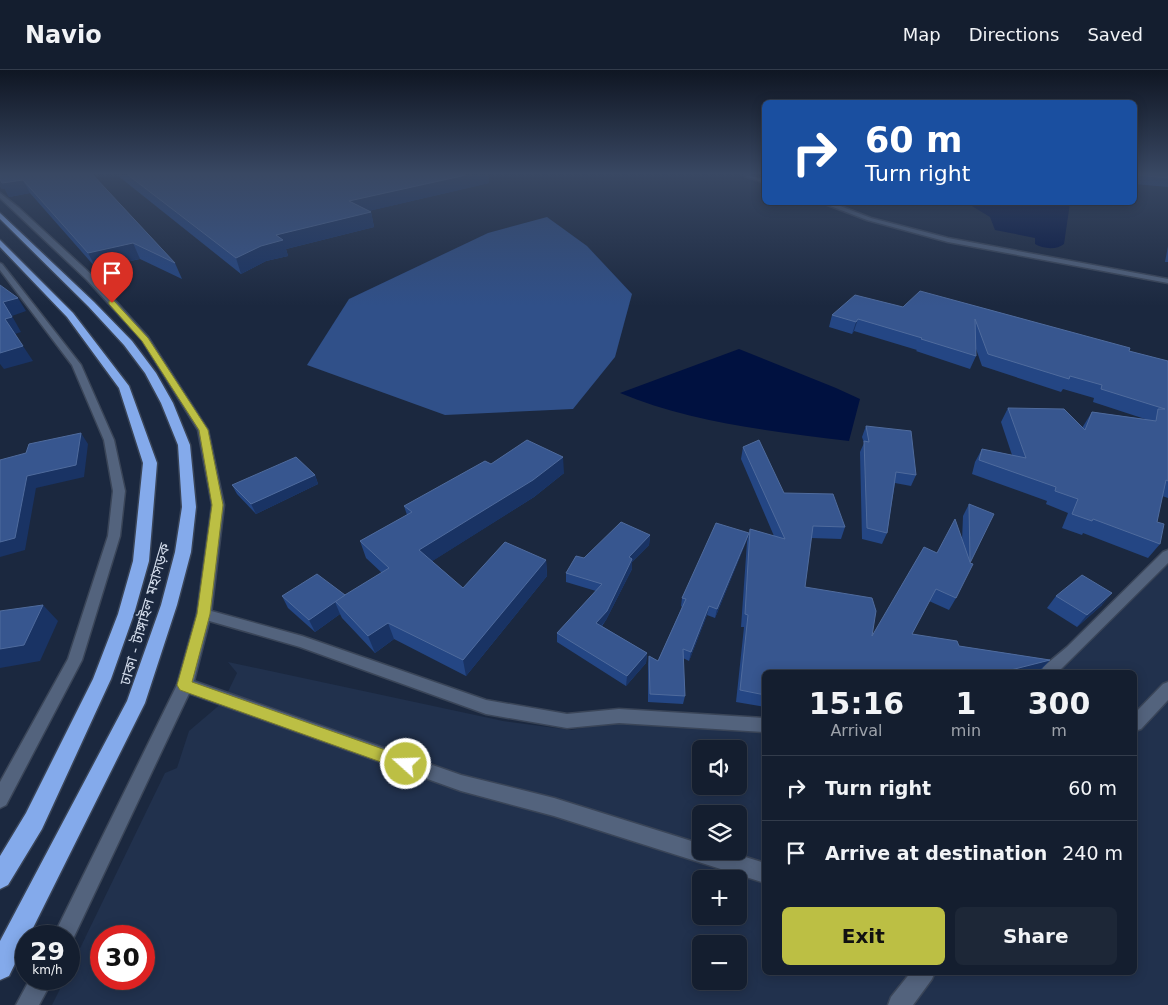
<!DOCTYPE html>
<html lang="en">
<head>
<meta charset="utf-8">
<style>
	body { margin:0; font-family:"DejaVu Sans","Noto Sans Bengali",sans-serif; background:#1d2737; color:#f1f3f6; height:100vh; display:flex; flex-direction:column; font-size:19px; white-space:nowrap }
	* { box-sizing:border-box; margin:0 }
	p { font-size:16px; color:#9da2aa }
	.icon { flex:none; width:28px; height:28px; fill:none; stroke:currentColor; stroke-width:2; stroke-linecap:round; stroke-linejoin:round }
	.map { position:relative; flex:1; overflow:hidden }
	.panel { position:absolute; left:762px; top:600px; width:375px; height:305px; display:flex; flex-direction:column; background:#141e2f; border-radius:8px; box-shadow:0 2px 12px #0003,0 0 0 1px #333c4b }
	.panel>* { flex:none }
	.top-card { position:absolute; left:762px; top:30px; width:375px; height:105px; border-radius:8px; box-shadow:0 2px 12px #0003,0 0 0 1px #333c4b; background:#1a4fa0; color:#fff; overflow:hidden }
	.tools { position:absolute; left:692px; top:670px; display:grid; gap:10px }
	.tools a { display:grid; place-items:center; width:55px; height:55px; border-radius:8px; background:#141e2f; box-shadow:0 2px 12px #0003,0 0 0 1px #333c4b; font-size:25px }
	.speed { position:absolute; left:15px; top:855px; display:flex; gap:10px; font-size:25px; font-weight:700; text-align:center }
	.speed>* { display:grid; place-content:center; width:65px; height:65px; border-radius:50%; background:#141e2f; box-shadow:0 2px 12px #0003,0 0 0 1px #333c4b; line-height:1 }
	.speed small { font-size:12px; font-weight:400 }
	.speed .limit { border:8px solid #d22; background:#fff; color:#111 }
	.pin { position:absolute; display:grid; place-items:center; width:42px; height:42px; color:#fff; margin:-51px -21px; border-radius:50% 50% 50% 0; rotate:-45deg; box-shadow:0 0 5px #0007 }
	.pin .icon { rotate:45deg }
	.me { position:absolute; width:55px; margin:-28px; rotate:290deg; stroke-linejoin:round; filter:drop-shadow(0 0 4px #0008) }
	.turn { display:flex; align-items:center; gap:18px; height:105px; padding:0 20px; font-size:22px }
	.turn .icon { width:65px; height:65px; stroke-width:2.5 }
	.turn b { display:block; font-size:35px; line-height:42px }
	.eta { display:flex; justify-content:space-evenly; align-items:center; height:85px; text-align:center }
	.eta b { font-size:30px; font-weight:700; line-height:35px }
	.primary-button { display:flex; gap:10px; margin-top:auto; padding:10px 20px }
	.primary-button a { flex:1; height:58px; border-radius:8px; background:#bcbf44; color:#111; font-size:20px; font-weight:700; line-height:58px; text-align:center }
	.primary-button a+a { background:#1d2737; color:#f1f3f6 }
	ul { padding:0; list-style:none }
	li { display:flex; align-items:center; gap:15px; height:65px; padding:0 20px; border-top:1px solid #333c4b }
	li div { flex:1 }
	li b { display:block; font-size:19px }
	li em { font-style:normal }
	header { display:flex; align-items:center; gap:30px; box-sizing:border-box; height:70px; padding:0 25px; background:#141e2f; border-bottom:1px solid #333c4b }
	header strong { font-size:24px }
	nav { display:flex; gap:28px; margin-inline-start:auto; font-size:18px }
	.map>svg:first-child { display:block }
	.built { fill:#21314d; fill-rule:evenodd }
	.green { fill:#305089 }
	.water { fill:#001140 }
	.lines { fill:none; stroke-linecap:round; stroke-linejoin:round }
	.street-casing { stroke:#3a4558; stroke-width:3 }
	.secondary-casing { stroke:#3a4558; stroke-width:3 }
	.highway-casing { stroke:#3a4558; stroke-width:3 }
	.street { fill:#53637d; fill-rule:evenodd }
	.secondary { fill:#53637d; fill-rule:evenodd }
	.highway { fill:#84aaeb; fill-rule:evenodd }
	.wall { fill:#244684 }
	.shaded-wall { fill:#193364 }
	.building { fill:#37568f; stroke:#4f6b9d }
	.route { fill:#bcbf44; stroke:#7a7c2c }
	.labels { text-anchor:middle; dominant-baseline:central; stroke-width:4; stroke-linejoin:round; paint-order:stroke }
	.street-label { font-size:15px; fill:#d2dbea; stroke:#1b283f }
</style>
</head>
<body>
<header>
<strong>Navio</strong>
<nav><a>Map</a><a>Directions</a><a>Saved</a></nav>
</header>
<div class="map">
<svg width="1168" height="935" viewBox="0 0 1168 935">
	<rect width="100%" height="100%" fill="#1b283f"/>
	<!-- built -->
	<path class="built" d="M1168 491V935H52L65 909H69V901L165 703 177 698 189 661 223 632 237 603 228 592 503 651 571 660 620 651 765 662V902H1135V602H1059ZM701 679H739V716H701ZM701 744H739V781H701ZM701 809H739V846H701ZM101 866H144V909H101ZM701 874H739V911H701Z"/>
	<!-- green -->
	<polygon class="green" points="547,147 587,176 632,224 615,287 573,339 445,345 307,295 349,229 488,163"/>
	<!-- water -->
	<g class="water">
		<path d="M967 133H1070L1064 174C1057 180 1043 179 1035 174V168L995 160 990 147Z"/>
		<path d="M739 279 836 318 860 329 849 371C774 362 689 352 620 323Z"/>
	</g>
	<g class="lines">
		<!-- street casing -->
		<g class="street-casing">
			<g id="street">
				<polygon points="745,105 765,109 765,113 745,106"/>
				<polygon points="820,132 830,132 871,148 948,168 1168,209 1168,213 948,172 867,150"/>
				<polygon points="1168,480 1168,493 1058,602 1041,602 1043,597 1067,577 1163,482"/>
				<polygon points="204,539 302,566 486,630 567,644 619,639 765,648 765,662 619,653 567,658 486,644 300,577 199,548 197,544 199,540"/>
				<polygon points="185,608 461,705 554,728 701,774 701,781 726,781 765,793 765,813 554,746 461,721 180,620 177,615 180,610"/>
				<polygon points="1168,612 1168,630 1141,659 1135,661 1135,643 1163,614"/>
				<polygon points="911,902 935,902 932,909 913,935 888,935 891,927"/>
			</g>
		</g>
		<!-- secondary casing -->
		<g class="secondary-casing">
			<g id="secondary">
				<polygon points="0,123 19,138 93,206 148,267 208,360 224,435 211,544 193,615 71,873 69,874 69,866 54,866 57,859 177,615 197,544 212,435 198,360 142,270 87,210 0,128"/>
				<polygon points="0,193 2,194 81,295 114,370 125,421 120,466 82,590 6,735 0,738 0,712 68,589 108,466 113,421 104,370 72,295 0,200"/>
				<polygon points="30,909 53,909 39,935 16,935"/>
			</g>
		</g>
		<!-- highway casing -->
		<g class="highway-casing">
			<g id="highway">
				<polygon points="0,143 94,232 132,271 156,303 173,333 190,375 196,437 191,482 177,535 145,633 29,866 26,866 26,871 9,906 0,910 0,871 127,631 161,535 175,482 182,437 178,375 161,333 145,303 124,275 88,236 0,149"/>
				<polygon points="0,170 73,243 129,316 157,393 149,491 134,544 111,609 42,759 8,815 0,819 0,786 26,743 93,609 118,544 133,491 143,393 119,318 67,247 0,177"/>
			</g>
		</g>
		<!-- street -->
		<use href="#street" class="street"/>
		<!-- secondary -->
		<use href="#secondary" class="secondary"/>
		<!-- highway -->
		<use href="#highway" class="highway"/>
	</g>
	<!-- wall -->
	<g class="wall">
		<polygon points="0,105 93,105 175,193 182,209 140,189 96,198 30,123 9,127 5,119 2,119 0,116"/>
		<polygon points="117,105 488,105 489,113 368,141 371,142 374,157 286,179 288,186 266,191 241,204"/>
		<polygon points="1135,105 1168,105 1168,117 1135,114"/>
		<polygon points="1168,176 1168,192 1165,192"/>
		<polygon points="903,237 1129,281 1168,291 1168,428 1162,426 1157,452 1160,474 1148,488 1083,463 1082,465 1062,458 1068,443 1046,434 1047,431 972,404 975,392 982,379 1012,385 1001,352 1008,338 1082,358 1092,342 1145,349 1093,332 1094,328 1063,319 1061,322 982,296 976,279 976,286 970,299 916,281 917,280 854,261 852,264 829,257 832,245"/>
		<polygon points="866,356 916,405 911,416 895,413 887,463 882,474 862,469 860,382 864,373 862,367"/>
		<polygon points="743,377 784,423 845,457 841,469 811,468 805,517 872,566 937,483 962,471 963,446 969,434 970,493 956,528 949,540 929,531 912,564 959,576 1050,590 1039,602 765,602 765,637 736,632 744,557 741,557 747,472 750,459 774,466 741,389"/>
		<polygon points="491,394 564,403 534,427 432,491 463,518 546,490 547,506 466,606 394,569 375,583 342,548 340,544 315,562 288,538 282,526 345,525 382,503 366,488 360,471 407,445 404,436"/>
		<polygon points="315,405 318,414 256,444 237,424 232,415"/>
		<polygon points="749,463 746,472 715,548 707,545 689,591 683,588 685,626 683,634 648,632 648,594 649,586 658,591 682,537 681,536 682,528"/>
		<polygon points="650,465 649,475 632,492 632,499 606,550 602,556 647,583 646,593 626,616 557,572 557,563 596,521 566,512 566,503 584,488"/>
		<polygon points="1056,526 1102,535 1077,557 1047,538"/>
	</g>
	<!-- shaded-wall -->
	<g class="shaded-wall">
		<polygon points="466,105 488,105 489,113 352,145 349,131"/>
		<polygon points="0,108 23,110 30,123 9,127 5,119 2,119 0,116"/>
		<polygon points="371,142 374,157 286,179 288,186 266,191 241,204 236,188 276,165"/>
		<polygon points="133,173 140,189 96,198 88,183"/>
		<polygon points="18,228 26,241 12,246 21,262 15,264 5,249 3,232"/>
		<polygon points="858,249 854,261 852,264 856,252"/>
		<polygon points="23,276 33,291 4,299 0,294 0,283"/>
		<polygon points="81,363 88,374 84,407 36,418 25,480 0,487 0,472 27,406"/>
		<polygon points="563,387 564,403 534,427 423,497 419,480"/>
		<polygon points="315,405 318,414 256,444 251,434"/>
		<polygon points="749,463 746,472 715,548 717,539"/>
		<polygon points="650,465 649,475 632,492 632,499 606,550 596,562 596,553 629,487"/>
		<polygon points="546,490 547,506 466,606 463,590"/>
		<polygon points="1112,523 1102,535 1077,557 1087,545"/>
		<polygon points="335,532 340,544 315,562 309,550"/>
		<polygon points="43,535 58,551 40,591 0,598 0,579"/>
		<polygon points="709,536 707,545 689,591 691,582"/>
		<polygon points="388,553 394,569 375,583 368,566"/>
		<polygon points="647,583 646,593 626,616 627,606"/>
		<polygon points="1050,590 1038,602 1003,602"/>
	</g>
	<!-- building -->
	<g class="building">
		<polygon points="0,105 93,105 175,193 133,173 88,183 23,110 2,113 0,109"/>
		<polygon points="128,105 466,105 349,131 371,142 276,165 283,170 261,176 236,188"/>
		<polygon points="1137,105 1168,105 1168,108"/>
		<polygon points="0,215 18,228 3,232 12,247 5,249 23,276 0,283"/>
		<polygon points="920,221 1130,278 1129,281 1168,291 1168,411 1166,410 1157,452 1164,454 1160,474 1093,449 1092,451 1072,444 1078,429 1055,421 1056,417 979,390 982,379 1026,388 1008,338 1064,339 1085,360 1092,342 1156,351 1158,339 1165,339 1101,319 1102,315 1070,306 1069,309 988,284 975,249 976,286 921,269 922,268 858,249 856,252 832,245 855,225 903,237"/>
		<polygon points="866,356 911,361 916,405 896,402 887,463 867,458 864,371 869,372"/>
		<polygon points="81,363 76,395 27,406 15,468 0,472 0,390 26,383 29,374"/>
		<polygon points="527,370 563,387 533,410 419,480 463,518 505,472 546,490 463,590 388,553 368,566 335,531 389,498 360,471 412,442 404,436 485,391 491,394"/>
		<polygon points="759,370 784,423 833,424 845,457 813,456 805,517 872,528 876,541 872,566 924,477 937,483 955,449 970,492 969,434 994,444 970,493 973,494 956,528 936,519 912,564 957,571 959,576 1050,590 1003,602 765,602 765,625 740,620 748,545 745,544 750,459 785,469 743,377"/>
		<polygon points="296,387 315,405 251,434 232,415"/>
		<polygon points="621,452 650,465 629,487 632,489 607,541 596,553 647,583 627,606 557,563 602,514 566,503 576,486 584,488"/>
		<polygon points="716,453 749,463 717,539 709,536 691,582 683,579 685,626 650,624 649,586 658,591 686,529 682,528"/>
		<polygon points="317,504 345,525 309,550 282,526"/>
		<polygon points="1082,505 1112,523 1087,545 1056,526"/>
		<polygon points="43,535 24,575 0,579 0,541"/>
	</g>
	<!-- sky -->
	<linearGradient id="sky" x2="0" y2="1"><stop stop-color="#0f1623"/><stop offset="0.44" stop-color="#394863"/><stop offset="1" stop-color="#394863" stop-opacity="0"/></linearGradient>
	<rect width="1168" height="236" fill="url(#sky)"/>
	<!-- route -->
	<polygon class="route" points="109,231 114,231 148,268 208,360 223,435 210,544 192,612 411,689 413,694 411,699 406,701 180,620 177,615 197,544 212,435 199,360 142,271 109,234"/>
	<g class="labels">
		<!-- street labels -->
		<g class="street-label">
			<text transform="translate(145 544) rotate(-74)">ঢাকা - টাঙ্গাইল মহাসড়ক</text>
		</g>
	</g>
</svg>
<div class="tools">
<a><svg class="icon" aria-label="sound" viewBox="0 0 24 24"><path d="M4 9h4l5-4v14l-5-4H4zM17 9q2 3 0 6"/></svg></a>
<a><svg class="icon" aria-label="layers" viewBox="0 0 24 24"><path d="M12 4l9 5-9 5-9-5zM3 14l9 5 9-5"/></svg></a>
<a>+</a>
<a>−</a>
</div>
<div class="speed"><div>29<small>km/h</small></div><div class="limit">30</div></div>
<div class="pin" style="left:112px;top:233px;background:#d93025"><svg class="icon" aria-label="arrive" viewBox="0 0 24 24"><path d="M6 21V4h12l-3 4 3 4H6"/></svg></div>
<svg class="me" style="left:406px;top:694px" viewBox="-20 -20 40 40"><circle r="17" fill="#bcbf44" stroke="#fff" stroke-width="3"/><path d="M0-11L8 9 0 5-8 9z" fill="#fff"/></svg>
<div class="top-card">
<div class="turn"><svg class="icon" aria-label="right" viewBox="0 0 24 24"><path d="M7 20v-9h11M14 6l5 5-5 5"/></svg><div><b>60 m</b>Turn right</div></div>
</div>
<section class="panel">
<div class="eta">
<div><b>15:16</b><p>Arrival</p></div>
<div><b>1</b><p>min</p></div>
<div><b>300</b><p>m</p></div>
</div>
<ul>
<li><svg class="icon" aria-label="right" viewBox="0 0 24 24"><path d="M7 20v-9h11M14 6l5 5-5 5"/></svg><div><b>Turn right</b></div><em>60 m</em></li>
<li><svg class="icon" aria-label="arrive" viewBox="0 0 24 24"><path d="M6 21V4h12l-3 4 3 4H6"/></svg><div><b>Arrive at destination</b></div><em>240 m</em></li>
</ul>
<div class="primary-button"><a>Exit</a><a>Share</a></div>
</section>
</div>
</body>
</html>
